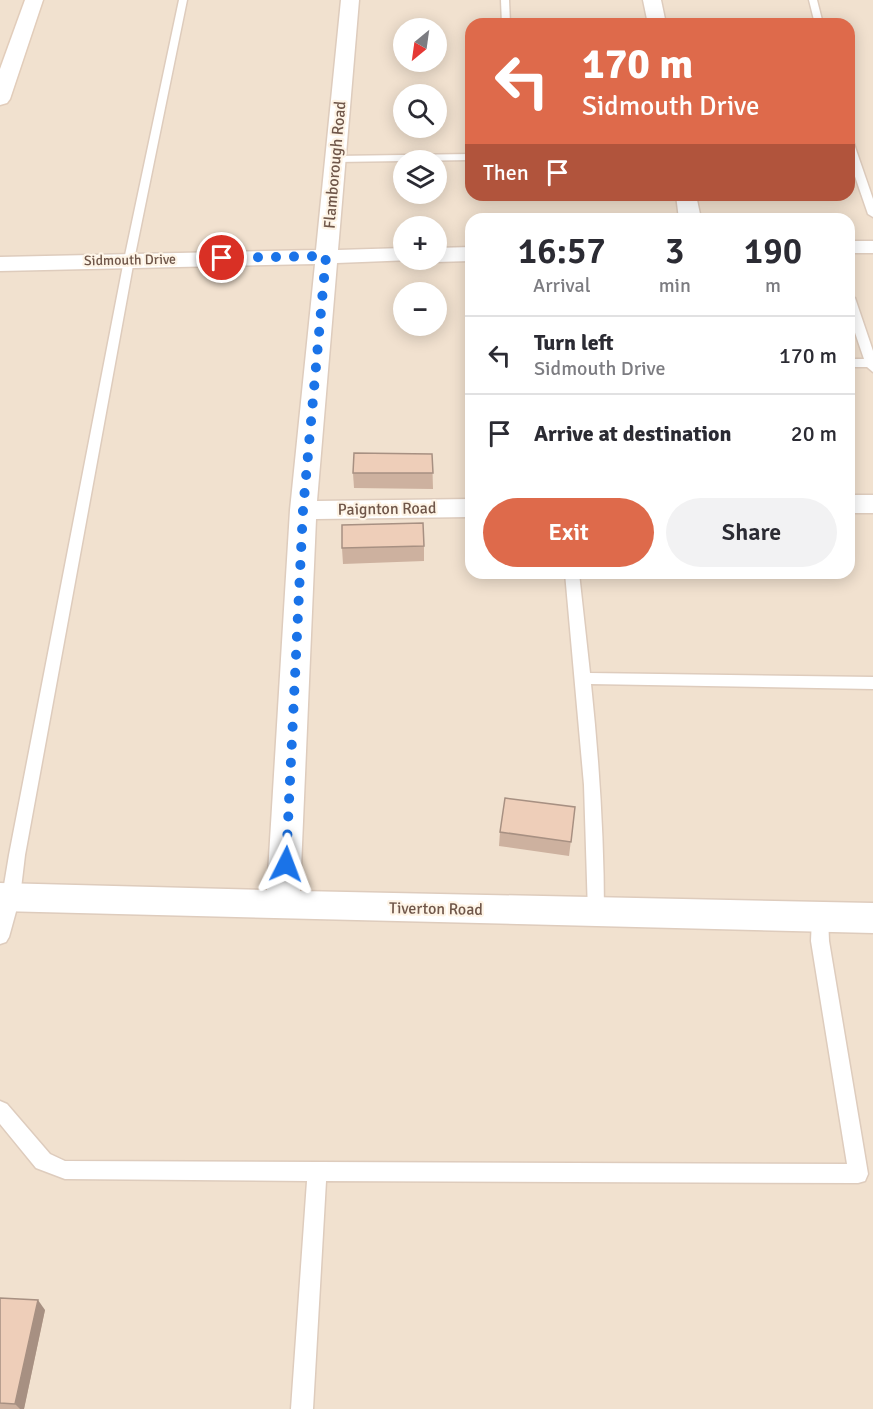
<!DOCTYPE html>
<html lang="en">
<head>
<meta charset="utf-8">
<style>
	body { margin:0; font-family:Signika,sans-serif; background:#f2f2f3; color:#2b2b33; height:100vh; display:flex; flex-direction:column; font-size:22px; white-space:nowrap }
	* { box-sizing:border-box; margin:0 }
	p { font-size:20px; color:#7c7c81 }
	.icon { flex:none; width:33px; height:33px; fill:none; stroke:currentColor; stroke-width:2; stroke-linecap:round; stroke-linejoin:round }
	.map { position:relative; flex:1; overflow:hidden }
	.drawer { position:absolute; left:465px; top:213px; width:390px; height:366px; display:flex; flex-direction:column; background:#fff; border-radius:18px; box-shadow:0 3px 15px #0003 }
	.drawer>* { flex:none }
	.banner { position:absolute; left:465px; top:18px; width:390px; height:183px; border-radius:18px; box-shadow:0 3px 15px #0003; background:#de6a4b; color:#fff; overflow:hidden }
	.needle { width:39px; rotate:209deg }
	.controls { position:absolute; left:393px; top:18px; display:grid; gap:12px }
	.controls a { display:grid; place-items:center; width:54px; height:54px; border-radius:50%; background:#fff; box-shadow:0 3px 15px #0003; font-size:30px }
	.pin { position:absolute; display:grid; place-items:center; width:51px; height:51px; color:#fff; margin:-26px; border:3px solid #fff; border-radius:50%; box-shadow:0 2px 6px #0007 }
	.me { position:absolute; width:66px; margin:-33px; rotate:3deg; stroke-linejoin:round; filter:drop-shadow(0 0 4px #0008) }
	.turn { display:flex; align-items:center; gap:21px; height:126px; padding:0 18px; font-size:27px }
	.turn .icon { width:78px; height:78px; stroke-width:2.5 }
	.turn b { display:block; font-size:42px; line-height:51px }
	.then { display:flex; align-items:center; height:57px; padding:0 18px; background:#0003; gap:12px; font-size:22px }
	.eta { display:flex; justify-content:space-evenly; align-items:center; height:102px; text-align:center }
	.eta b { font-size:36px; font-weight:600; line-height:42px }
	.cta { display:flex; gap:12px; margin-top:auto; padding:12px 18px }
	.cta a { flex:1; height:69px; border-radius:36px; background:#de6a4b; color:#fff; font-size:24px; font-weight:600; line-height:69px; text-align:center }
	.cta a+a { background:#f2f2f3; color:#2b2b33 }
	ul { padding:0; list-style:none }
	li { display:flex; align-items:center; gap:18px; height:78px; padding:0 18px; border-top:2px solid #e1e1e2 }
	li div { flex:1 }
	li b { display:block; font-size:22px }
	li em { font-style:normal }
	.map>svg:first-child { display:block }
	.residential { fill:#f1e1cf; fill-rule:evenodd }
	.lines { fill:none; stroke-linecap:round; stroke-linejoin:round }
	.lane-casing { stroke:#deccbd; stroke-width:3 }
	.street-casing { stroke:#deccbd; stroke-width:3 }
	.secondary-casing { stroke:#e2cdbb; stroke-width:3 }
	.lane { fill:#fff; fill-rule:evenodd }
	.street { fill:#fff; fill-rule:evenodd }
	.secondary { fill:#fff; fill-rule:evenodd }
	.wall { fill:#cdb19f }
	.shaded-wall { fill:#a79082 }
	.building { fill:#eeceb9; stroke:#a79082; stroke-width:1.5 }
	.route { stroke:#1a73e8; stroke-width:10; stroke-dasharray:0 18 }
	.labels { text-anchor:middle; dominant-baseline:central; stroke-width:4.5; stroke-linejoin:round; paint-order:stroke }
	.far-street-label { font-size:14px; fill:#6f5649; stroke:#fef4e6 }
	.street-label { font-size:16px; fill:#6f5649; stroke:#fef4e6 }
</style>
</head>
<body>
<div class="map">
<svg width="873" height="1409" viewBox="0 0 873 1409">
	<rect width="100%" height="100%" fill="#faf0e0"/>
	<!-- residential -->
	<path class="residential" d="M0 0H873V1409H0ZM471 24H849V195H471ZM404 28H436V62H404ZM404 94H436V128H404ZM404 160H436V194H404ZM471 219H849V573H471ZM404 226H436V260H404ZM404 292H436V326H404Z"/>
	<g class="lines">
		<!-- lane casing -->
		<g class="lane-casing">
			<g id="lane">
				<polygon points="179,0 187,0 134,260 25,855 20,897 9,937 6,942 0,944 0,909 9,855 124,260"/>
				<polygon points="501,0 509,0 510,24 502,24"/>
				<polygon points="809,0 817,0 823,24 815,24"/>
				<polygon points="849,141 854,144 873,199 873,217 868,214 849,159"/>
				<polygon points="471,154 471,160 336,162 331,159 336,156"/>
				<polygon points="849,295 855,298 873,351 873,372 867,367 849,367 849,359 864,359 849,315"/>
				<path d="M565 573H579L590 673 873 677V689L591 684C599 760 604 836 604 913L602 918 596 920 590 918 588 913 584 785Z"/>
				<polygon points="820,910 826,912 828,917 829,941 868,1174 865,1181 858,1183 326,1181 313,1409 291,1409 307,1181 65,1179 36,1168 0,1124 0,1101 7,1104 50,1154 65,1161 847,1164 811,941 812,917 814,912"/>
			</g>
		</g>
		<!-- street casing -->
		<g class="street-casing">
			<g id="street">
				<polygon points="341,0 359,0 338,250 404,248 404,260 412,260 337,263 317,501 471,499 471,517 316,519 300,891 873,903 873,933 0,911 0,883 267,890 290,510 315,264 0,271 0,257 316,250"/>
				<polygon points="643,0 661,0 666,24 648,24"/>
				<polygon points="676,195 696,195 701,219 679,219"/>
				<rect x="849" y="241" width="24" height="12"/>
				<polygon points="471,247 471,261 436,262 428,260 436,260 436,248"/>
				<rect x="849" y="495" width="24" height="18"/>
			</g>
		</g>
		<!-- secondary casing -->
		<g class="secondary-casing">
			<polygon id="secondary" points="25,0 43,0 10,99 7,103 0,105 0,69"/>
		</g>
		<!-- lane -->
		<use href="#lane" class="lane"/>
		<!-- street -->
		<use href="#street" class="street"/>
		<!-- secondary -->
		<use href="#secondary" class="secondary"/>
	</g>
	<!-- wall -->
	<g class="wall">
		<polygon points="432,454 433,489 354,488 353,473"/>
		<polygon points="424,546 424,561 343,564 342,548"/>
		<polygon points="575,807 569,856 499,846 500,832"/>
		<polygon points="0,1298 45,1310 24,1409 0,1409"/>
	</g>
	<!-- shaded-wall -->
	<polygon class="shaded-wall" points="38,1300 45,1310 24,1409 20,1409 15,1404"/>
	<!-- building -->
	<g class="building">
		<polygon points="354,453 432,454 433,473 353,473"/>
		<polygon points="423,523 424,546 342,548 342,525"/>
		<polygon points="505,798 575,807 571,842 500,832"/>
		<polygon points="0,1298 38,1300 15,1404 0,1403"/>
	</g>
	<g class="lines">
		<!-- route -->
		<polyline class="route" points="222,258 326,256 303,510 286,864"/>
	</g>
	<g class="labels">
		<!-- far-street labels -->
		<g class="far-street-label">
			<text transform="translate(130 260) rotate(-1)">Sidmouth Drive</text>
		</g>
		<!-- street labels -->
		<g class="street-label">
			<text transform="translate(335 165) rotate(-85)">Flamborough Road</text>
			<text transform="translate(387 509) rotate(-1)">Paignton Road</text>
			<text transform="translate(436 909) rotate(1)">Tiverton Road</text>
		</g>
	</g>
</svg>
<div class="controls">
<a><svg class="needle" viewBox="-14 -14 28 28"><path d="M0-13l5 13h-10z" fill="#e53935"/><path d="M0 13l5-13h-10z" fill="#7c7c81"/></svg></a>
<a><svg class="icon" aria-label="search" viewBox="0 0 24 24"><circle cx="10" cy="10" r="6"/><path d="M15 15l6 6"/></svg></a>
<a><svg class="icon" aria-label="layers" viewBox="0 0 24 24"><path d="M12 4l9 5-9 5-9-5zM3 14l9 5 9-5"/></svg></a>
<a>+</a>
<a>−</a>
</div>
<div class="pin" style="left:222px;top:258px;background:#d93025"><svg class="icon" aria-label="arrive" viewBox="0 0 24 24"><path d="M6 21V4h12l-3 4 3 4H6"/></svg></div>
<svg class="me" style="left:286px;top:864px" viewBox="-20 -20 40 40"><path d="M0-17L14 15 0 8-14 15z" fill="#1a73e8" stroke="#fff" stroke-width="4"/></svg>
<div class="banner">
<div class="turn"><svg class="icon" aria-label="left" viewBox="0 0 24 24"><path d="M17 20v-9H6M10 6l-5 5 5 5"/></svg><div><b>170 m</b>Sidmouth Drive</div></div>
<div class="then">Then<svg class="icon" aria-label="arrive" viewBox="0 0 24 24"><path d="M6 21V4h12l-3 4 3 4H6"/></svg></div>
</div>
<section class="drawer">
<div class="eta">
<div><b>16:57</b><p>Arrival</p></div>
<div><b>3</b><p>min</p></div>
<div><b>190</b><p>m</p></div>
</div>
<ul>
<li><svg class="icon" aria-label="left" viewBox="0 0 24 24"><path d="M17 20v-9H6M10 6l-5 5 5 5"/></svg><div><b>Turn left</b><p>Sidmouth Drive</p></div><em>170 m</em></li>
<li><svg class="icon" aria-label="arrive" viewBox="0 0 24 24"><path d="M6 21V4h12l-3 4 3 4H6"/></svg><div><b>Arrive at destination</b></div><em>20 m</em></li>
</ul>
<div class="cta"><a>Exit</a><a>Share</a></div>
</section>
</div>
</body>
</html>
